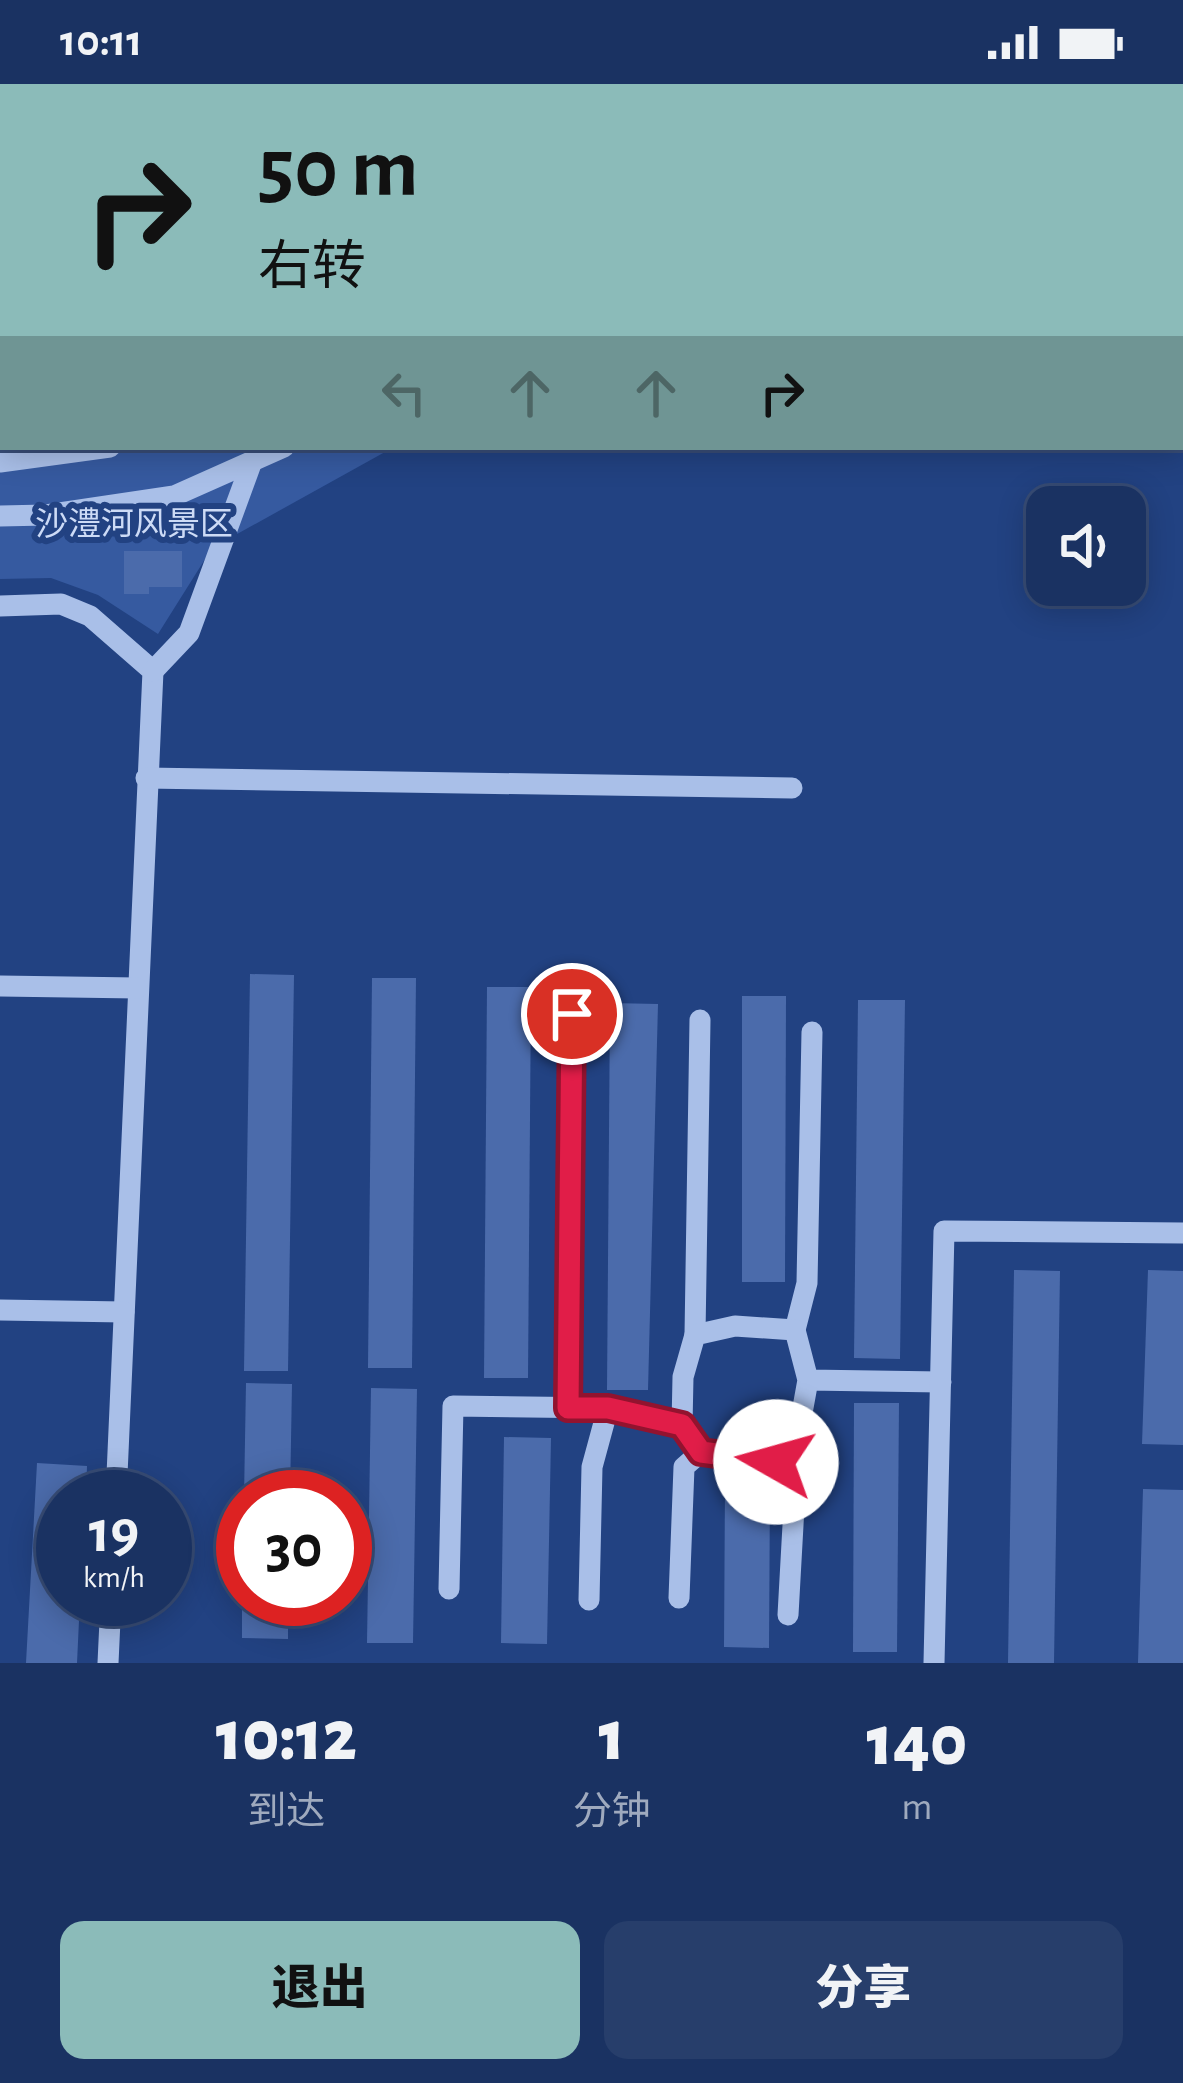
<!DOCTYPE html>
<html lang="zh">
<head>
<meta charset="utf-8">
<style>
	body { margin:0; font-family:"Alegreya Sans","Noto Sans SC",sans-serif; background:#273e6b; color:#f1f3f6; height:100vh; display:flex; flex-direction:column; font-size:45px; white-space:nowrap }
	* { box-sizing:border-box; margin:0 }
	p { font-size:39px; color:#9faabe }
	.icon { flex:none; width:66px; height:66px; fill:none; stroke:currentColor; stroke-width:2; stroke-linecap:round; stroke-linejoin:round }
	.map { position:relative; height:1579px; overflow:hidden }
	.panel { display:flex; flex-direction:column; background:#1a3262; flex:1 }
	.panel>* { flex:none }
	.hud { position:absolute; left:0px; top:0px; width:1185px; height:366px; box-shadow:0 6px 30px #0003,0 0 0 3px #384d77; background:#8bbbb9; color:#111; overflow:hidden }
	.tools { position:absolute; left:1026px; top:402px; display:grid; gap:24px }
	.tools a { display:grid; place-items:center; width:120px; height:120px; border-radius:24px; background:#1a3262; box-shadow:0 6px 30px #0003,0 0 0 3px #384d77; font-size:60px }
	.speed { position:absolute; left:36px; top:1386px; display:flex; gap:24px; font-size:60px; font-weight:700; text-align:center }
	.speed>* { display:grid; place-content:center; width:156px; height:156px; border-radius:50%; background:#1a3262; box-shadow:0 6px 30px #0003,0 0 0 3px #384d77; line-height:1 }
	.speed small { font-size:30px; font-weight:400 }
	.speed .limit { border:18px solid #d22; background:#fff; color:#111 }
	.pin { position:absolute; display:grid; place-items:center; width:102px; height:102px; color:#fff; margin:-51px; border:6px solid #fff; border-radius:50%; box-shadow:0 3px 12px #0007 }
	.me { position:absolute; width:132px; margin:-66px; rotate:277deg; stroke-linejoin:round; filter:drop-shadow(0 0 9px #0008) }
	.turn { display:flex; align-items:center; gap:42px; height:252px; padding:0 60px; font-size:54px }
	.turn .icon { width:156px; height:156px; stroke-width:2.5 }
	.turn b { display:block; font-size:84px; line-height:102px }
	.lanes { display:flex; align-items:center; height:114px; padding:0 60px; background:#0003; justify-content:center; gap:60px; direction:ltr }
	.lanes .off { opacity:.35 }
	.eta { display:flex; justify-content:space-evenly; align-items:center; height:204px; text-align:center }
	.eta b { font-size:72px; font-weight:800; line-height:84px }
	.cta { display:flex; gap:24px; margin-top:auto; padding:24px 60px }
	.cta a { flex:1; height:138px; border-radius:24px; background:#8bbbb9; color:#111; font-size:48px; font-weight:800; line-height:138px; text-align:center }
	.cta a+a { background:#273e6b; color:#f1f3f6 }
	.status { display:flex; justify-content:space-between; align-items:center; height:84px; padding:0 60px; background:#1a3262; direction:ltr }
	.status svg { height:33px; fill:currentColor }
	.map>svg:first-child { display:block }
	.green { fill:#365aa0 }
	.water { fill:#405787; stroke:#9db8e9; stroke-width:3 }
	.building { fill:#4b6bab }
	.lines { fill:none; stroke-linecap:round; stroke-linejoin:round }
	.path { stroke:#a9bfe8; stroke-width:4.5; stroke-dasharray:6 9; stroke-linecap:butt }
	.minor { stroke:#a9bfe8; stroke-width:21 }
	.route-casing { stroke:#92132f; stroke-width:30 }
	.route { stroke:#e11d48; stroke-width:21 }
	.labels { text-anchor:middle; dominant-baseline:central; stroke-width:12; stroke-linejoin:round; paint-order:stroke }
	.park-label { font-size:33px; fill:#cddbf6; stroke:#224282 }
</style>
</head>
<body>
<div class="status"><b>10:11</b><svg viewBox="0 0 49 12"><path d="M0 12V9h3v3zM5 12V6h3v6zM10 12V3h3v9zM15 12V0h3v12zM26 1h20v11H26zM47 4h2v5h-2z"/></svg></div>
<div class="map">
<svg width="1183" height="1579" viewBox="0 0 1183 1579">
	<rect width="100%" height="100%" fill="#224282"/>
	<!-- green -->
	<g class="green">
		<polygon points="957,0 1183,0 1183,86 1182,3 946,3"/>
		<polygon points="3,237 3,363 394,363 212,464 158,550 98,511 51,494 0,495 0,238"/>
	</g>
	<!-- water -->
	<polygon class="water" points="0,0 939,0 928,3 3,3 3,233 0,234"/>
	<!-- building -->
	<g class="building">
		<polygon points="124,467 182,467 182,503 149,503 149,510 124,510"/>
		<polygon points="250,890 294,891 288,1287 244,1287"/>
		<polygon points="372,894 416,894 412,1284 368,1284"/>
		<polygon points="487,903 531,903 528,1294 484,1294"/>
		<polygon points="742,912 786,912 785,1198 742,1198"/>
		<polygon points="858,916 905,916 900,1275 854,1274"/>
		<polygon points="610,919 658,920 648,1306 607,1306"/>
		<polygon points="1014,1186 1060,1187 1054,1579 1008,1579"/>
		<polygon points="1148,1186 1183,1187 1183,1361 1142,1360"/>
		<polygon points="246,1299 292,1300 290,1413 244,1413"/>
		<polygon points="371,1304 417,1305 413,1559 367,1559"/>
		<polygon points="854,1319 899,1319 897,1568 853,1568"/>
		<polygon points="504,1353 551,1354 547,1560 501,1559"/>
		<polygon points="37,1379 87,1382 86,1413 63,1413 63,1515 80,1515 77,1579 26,1579"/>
		<polygon points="725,1401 770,1401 769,1564 724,1563"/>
		<polygon points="1143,1405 1183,1406 1183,1579 1138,1579"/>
		<polygon points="242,1515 288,1515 288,1555 242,1554"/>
	</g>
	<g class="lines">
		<!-- path -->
		<g class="path">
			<polyline points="1113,3 1121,0"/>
			<polyline points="0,281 3,281"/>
		</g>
		<!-- minor -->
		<g class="minor">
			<polyline points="1182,28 1183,28"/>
			<polyline points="0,378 110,363"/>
			<polyline points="0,432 46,431 174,412 284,363"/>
			<polyline points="0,522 61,520 90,532 153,587 116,1413"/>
			<polyline points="153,587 189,549 251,380"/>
			<polyline points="146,694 792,704"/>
			<polyline points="0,902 137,904"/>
			<polyline points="0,1226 124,1228"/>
			<polyline points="795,1246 807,1199 812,948"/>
			<polyline points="695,1251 700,936"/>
			<polyline points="808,1296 798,1351 776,1378 701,1368 682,1341 683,1293 695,1251 735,1242 795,1246 808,1296 941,1298"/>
			<polyline points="569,1324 572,930"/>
			<polyline points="449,1505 453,1322 608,1324 682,1341"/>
			<polyline points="679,1514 684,1383 701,1368"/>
			<polyline points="589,1516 592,1383 608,1324"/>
			<polyline points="788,1531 798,1351"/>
			<polyline points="108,1579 111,1515"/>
			<polyline points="934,1579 944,1147 1183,1149"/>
		</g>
	</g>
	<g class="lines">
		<!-- route casing -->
		<g class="route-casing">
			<polyline id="route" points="572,930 568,1324 608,1324 682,1341 701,1368 776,1378"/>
		</g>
		<!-- route -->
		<use href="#route" class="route"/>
	</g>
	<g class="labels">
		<!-- park labels -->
		<g class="park-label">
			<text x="134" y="441">沙澧河风景区</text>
		</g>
	</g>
</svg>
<div class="tools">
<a><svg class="icon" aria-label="sound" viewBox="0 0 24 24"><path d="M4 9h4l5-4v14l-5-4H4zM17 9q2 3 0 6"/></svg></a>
</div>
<div class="speed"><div>19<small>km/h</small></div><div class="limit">30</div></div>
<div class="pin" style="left:572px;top:930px;background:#d93025"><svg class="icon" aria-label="arrive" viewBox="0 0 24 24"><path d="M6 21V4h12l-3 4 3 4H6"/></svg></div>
<svg class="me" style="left:776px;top:1378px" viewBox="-20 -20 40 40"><circle r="19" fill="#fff"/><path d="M0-13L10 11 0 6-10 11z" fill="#e11d48"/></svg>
<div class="hud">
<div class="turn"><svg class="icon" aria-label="right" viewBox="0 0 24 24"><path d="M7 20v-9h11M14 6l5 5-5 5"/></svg><div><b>50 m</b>右转</div></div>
<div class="lanes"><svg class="icon off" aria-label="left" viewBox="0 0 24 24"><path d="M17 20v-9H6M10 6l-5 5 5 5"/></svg><svg class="icon off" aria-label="ahead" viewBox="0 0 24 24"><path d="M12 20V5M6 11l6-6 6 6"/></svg><svg class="icon off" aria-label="ahead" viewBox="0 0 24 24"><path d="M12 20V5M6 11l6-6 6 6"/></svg><svg class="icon" aria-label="right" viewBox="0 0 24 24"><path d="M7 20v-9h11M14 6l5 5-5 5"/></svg></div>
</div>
</div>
<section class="panel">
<div class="eta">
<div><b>10:12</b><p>到达</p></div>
<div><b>1</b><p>分钟</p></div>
<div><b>140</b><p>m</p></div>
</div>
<div class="cta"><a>退出</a><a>分享</a></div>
</section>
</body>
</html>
